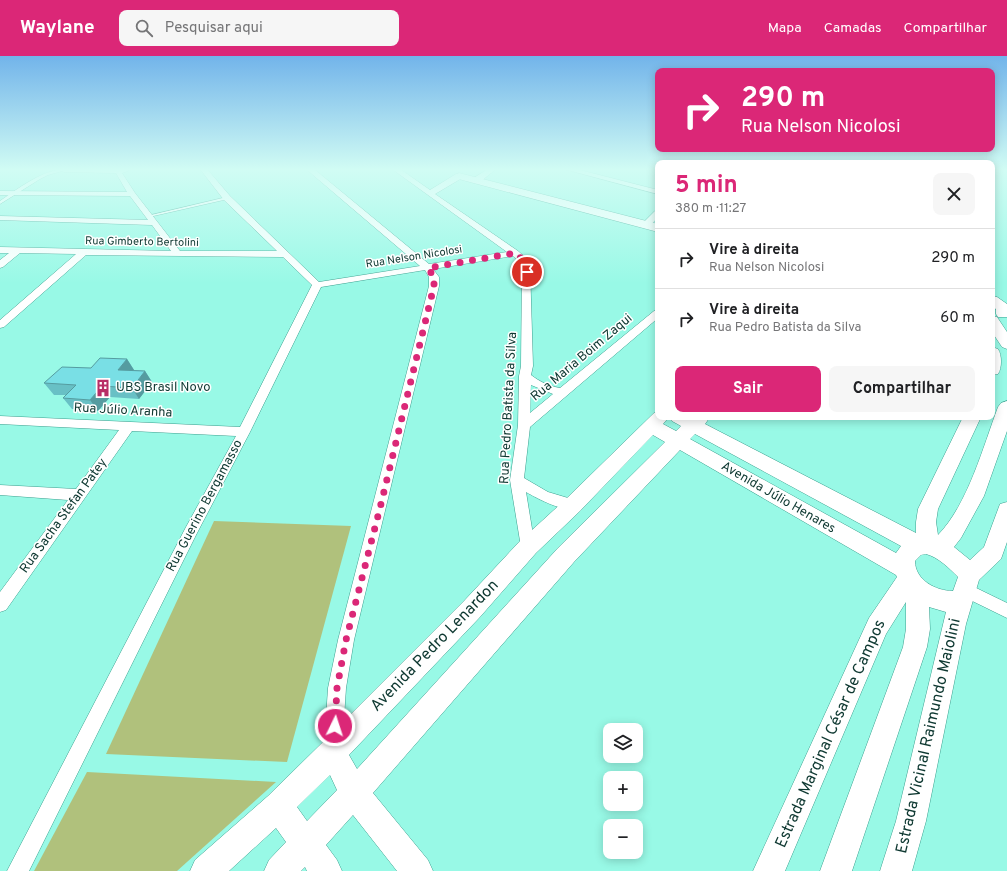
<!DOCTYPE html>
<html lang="pt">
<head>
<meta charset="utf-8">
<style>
	body { margin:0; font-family:Overpass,sans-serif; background:#f6f6f6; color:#202124; height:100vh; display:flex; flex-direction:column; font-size:15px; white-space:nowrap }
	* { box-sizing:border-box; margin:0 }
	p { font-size:13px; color:#757577 }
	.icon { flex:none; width:22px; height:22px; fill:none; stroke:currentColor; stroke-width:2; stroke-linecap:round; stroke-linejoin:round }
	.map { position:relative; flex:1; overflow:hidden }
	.drawer { position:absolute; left:655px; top:104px; width:340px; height:260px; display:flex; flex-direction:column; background:#fff; border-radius:8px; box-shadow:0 2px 10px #0003 }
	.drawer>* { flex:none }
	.top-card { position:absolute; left:655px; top:12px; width:340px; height:84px; border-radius:8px; box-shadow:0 2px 10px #0003; background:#db2777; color:#fff; overflow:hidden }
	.tools { position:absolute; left:603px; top:667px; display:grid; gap:8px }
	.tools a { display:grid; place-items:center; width:40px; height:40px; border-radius:8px; background:#fff; box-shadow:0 2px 10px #0003; font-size:20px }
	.pin { position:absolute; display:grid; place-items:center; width:34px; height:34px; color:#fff; margin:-17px; border:2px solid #fff; border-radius:50%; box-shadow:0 1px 4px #0007 }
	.me { position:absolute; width:44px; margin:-22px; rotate:4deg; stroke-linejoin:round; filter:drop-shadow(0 0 3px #0008) }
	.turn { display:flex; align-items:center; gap:14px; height:84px; padding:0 20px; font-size:18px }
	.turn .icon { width:52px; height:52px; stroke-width:2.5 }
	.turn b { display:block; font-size:28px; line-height:34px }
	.round { display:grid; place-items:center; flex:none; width:42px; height:42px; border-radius:8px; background:#f6f6f6 }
	.overview { display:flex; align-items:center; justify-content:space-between; height:68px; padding:0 20px }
	h1 { font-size:24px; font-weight:700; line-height:30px; color:#db2777 }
	.action { display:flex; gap:8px; margin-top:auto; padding:8px 20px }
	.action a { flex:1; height:46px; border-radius:8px; background:#db2777; color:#fff; font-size:16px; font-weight:700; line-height:46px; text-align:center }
	.action a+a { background:#f6f6f6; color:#202124 }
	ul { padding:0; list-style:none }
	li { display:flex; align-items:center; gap:12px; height:60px; padding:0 20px; border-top:1px solid #e0e0e0 }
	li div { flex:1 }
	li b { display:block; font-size:15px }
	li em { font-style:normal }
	header { display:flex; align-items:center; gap:24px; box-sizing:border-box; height:56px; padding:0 20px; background:#db2777; color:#fff }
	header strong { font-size:19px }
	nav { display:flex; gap:22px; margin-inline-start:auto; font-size:14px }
	.search { width:280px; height:36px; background:#f6f6f6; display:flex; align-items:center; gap:10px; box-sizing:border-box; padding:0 14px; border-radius:8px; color:#757577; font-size:15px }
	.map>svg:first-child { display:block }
	.green { fill:#b0c17c }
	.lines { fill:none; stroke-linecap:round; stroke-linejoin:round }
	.lane-casing { stroke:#3ca08f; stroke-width:1 }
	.street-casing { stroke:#3ca08f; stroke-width:1 }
	.secondary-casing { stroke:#3ca08f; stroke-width:1 }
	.lane { fill:#fff; fill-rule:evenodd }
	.street { fill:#fff; fill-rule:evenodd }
	.secondary { fill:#fff; fill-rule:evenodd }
	.wall { fill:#68c0c5 }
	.shaded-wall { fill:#559ca0 }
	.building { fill:#79dfe5; stroke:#559ca0 }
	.route { stroke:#db2777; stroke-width:7; stroke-dasharray:0 12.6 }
	.labels { text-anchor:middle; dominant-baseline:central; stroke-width:3; stroke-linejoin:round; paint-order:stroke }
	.far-street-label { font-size:11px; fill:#0e3831; stroke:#fff }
	.street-label { font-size:13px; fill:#0e3831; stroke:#fff }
	.poi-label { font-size:13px; fill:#0e3831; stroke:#fff; text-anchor:start }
	.near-street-label { font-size:16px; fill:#0e3831; stroke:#fff }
</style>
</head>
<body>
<header>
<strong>Waylane</strong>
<div class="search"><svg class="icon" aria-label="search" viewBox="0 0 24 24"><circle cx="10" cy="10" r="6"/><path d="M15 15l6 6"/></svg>Pesquisar aqui</div>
<nav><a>Mapa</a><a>Camadas</a><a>Compartilhar</a></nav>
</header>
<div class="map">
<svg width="1007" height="815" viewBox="0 0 1007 815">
	<rect width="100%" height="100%" fill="#98f9e6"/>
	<!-- green -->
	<g class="green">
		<polygon points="214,465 351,470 287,706 106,698"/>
		<polygon points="87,716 276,726 177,815 34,815"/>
	</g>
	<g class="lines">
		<!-- lane casing -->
		<g class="lane-casing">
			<g id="lane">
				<path d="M61 113 66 114 48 119 40 123 0 148V145C19 132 38 117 61 113Z"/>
				<polygon points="227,141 228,141 228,143 149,161 147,160"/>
			</g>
		</g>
		<!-- street casing -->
		<g class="street-casing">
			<g id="street">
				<path d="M61 113H129L128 115 122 117 135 137 180 195H277L224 144 200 113H207L230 140 319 226 420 210 306 113H314L429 208 507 196 392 113H400L430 134 456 118H462V122L435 138 518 195 527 203 530 210 533 310 531 319C540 326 549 330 560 332L654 255 658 254V262L530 371 524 422 548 436 578 445 580 449 578 453C565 457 538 443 526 436L535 491 533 495 528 497 523 495 521 491 510 424 518 369 519 320 521 310 522 210 520 206 513 200 433 213 439 221V230L354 584 346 632 342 692 340 699 333 701 326 699 324 692 328 632 338 584 429 230V221L425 214 321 231 250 376 196 479 29 815H7L186 471 236 380 132 375 6 554 0 556V536L68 444 0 439V429L76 433 119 374 0 368V360L240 371 312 229 283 201 86 199 4 271 0 272V264L76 198 20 197 3 211 0 212V204L9 197H0V191L171 195 152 169 0 164V160L148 164 130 140 0 139V135L127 136 116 117 64 116 62 115ZM531 329 553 338 530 357Z"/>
				<polygon points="488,113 496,113 480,126 474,126 474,122"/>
				<polygon points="564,113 576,113 658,134 658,138"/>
				<polygon points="655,155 658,155 658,161 649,171 643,171 643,167"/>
				<polygon points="966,527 1007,547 1007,562 960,539 958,534 960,529"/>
			</g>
		</g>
		<!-- secondary casing -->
		<g class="secondary-casing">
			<g id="secondary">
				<polygon points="459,117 658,168 658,176 455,122 454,120"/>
				<polygon points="992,240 997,241 1007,248 1007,261 998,261 996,258 996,253 992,251"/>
				<polygon points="992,260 997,261 1007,276 1007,293 1002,291 992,276"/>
				<path d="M992 291 998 293C1002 299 1002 312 998 318L992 319Z"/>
				<path d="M1007 345V375L984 440 961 482 954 491 970 504 984 491 1000 448 1007 446V486L1001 503 979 524 966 568 926 765 912 815H880L896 765 946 556 929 551 930 573 927 591 852 815H820L903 591 906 573V546L886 578 785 815H753L869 562 897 521 896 519 680 394 574 506 373 737 428 804 433 815H397L353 759 326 789 337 804 342 815H307L305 811 301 815H264L269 804 286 786 276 772 229 815H190L195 804 268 740 323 686 464 545 520 485 566 443 654 357 658 355V361H669L663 368 676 375 681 370 672 365 669 361H710L705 368 916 477V466L918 453 963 361H981L938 453 936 466 938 479C968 448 983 391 998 351L1001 347ZM695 378 901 490 896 497 690 383ZM653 379 665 386 558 492 357 713 349 699 480 561 536 497 580 455ZM926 498C938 501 949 512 958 521L953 535C936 535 915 524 915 505L921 499ZM330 719 337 734 307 765 297 751Z"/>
			</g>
		</g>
		<!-- lane -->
		<use href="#lane" class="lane"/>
		<!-- street -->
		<use href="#street" class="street"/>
		<!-- secondary -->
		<use href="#secondary" class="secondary"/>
	</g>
	<!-- wall -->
	<polygon class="wall" points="127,303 134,314 145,315 152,326 139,343 110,341 98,355 72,353 63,342 66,339 54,339 44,327"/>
	<!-- shaded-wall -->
	<g class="shaded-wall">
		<polygon points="127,303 134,314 118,314"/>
		<polygon points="145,315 152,326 139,343 132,332"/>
		<polygon points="102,330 110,341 98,355 90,344"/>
	</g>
	<!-- building -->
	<polygon class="building" points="100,302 127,303 118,314 145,315 132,332 102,330 90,344 63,342 76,329 44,327 62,311 91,312"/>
	<!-- sky -->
	<linearGradient id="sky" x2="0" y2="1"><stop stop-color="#72b4ea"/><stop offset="0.5" stop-color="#d1fcf4"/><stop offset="1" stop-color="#d1fcf4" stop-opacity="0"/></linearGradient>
	<rect width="1007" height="227" fill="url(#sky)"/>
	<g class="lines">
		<!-- route -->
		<polyline class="route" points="335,670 337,632 346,584 380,452 434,230 434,221 428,212 515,197 524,205 527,216"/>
	</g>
	<!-- icons -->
	<defs>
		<g id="building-bare" transform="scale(1.38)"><path d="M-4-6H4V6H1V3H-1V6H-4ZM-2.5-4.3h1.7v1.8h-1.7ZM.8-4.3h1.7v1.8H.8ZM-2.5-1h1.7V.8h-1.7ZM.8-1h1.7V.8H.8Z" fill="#b82d67" stroke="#fff" stroke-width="2.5" paint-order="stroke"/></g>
	</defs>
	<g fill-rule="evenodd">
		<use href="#building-bare" x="103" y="332"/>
	</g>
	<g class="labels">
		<!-- far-street labels -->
		<g class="far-street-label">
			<text transform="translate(142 186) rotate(1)">Rua Gimberto Bertolini</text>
			<text transform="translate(414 201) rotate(-9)">Rua Nelson Nicolosi</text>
		</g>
		<!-- street labels -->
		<g class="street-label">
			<text transform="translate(582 302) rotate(-40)">Rua Maria Boim Zaqui</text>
			<text transform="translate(509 352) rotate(-87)">Rua Pedro Batista da Silva</text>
			<text transform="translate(123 355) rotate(3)">Rua Júlio Aranha</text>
			<text transform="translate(778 442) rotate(30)">Avenida Júlio Henares</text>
			<text transform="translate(205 450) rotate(-62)">Rua Guerino Bergamasso</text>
			<text transform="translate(64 460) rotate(-54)">Rua Sacha Stefan Patey</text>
		</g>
		<!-- poi labels -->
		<g class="poi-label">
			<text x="116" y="332">UBS Brasil Novo</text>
		</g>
		<!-- near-street labels -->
		<g class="near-street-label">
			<text transform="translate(435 590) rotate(-46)">Avenida Pedro Lenardon</text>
			<text transform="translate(831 678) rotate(-66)">Estrada Marginal César de Campos</text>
			<text transform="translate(929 680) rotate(-77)">Estrada Vicinal Raimundo Maiolini</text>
		</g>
	</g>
</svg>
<div class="tools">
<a><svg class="icon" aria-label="layers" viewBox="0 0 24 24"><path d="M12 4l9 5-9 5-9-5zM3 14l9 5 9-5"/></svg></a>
<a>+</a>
<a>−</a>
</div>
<div class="pin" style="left:527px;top:216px;background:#d93025"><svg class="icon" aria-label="arrive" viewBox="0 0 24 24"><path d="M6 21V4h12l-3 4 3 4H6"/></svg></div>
<svg class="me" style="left:335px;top:670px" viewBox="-20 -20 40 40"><circle r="17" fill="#db2777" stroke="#fff" stroke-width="3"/><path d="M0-11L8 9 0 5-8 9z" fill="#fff"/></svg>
<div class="top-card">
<div class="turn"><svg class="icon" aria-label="right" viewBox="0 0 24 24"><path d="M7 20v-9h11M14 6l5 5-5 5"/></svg><div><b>290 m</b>Rua Nelson Nicolosi</div></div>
</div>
<section class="drawer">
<div class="overview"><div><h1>5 min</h1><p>380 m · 11:27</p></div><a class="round"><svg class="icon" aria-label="close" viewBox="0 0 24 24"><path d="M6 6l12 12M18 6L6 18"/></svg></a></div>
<ul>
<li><svg class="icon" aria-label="right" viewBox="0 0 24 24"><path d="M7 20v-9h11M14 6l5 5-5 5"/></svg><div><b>Vire à direita</b><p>Rua Nelson Nicolosi</p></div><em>290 m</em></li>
<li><svg class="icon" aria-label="right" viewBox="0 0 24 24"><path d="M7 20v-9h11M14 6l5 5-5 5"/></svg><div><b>Vire à direita</b><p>Rua Pedro Batista da Silva</p></div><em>60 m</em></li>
</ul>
<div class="action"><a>Sair</a><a>Compartilhar</a></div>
</section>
</div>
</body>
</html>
